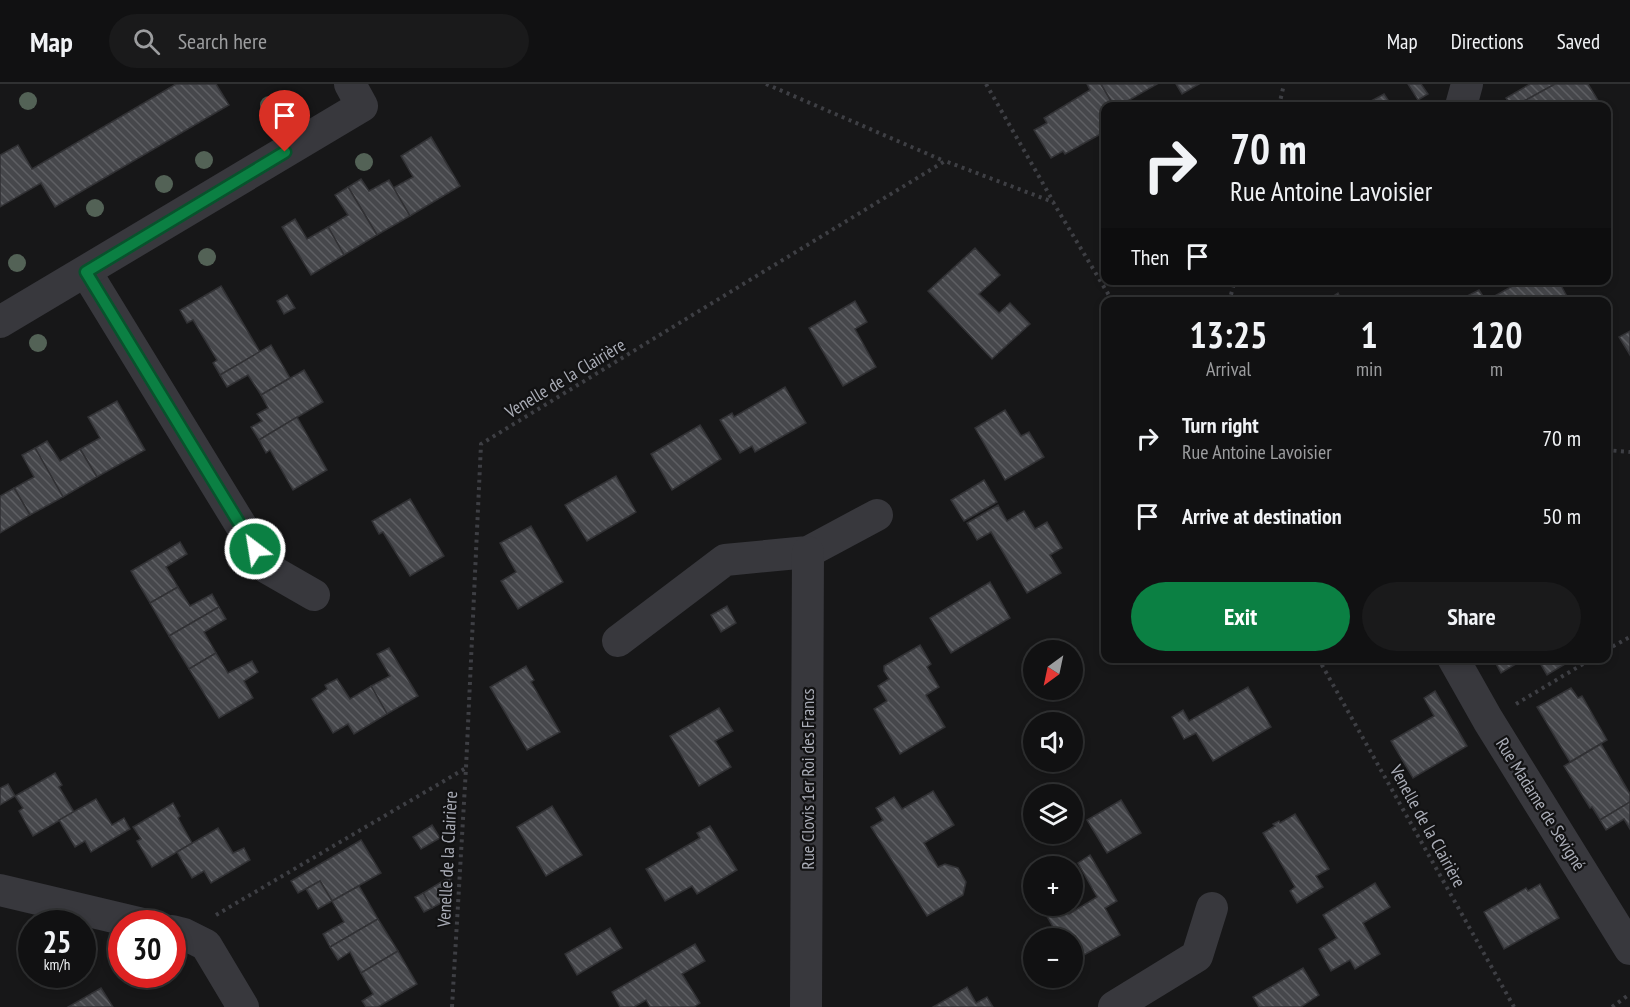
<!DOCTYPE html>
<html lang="en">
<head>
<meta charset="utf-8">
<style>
	body { margin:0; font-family:"PT Sans Narrow",sans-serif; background:#1a1a1b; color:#f1f3f6; height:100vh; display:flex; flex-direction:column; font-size:22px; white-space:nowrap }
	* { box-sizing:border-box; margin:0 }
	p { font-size:20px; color:#9c9d9f }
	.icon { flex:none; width:33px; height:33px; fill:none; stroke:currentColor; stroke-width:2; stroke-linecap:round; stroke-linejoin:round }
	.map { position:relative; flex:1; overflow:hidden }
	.side { position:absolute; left:1101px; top:213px; width:510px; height:366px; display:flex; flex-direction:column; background:#111112; border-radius:12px; box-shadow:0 3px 9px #0003,0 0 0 2px #303132 }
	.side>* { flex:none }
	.guide { position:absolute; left:1101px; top:18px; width:510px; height:183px; border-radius:12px; box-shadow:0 3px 9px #0003,0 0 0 2px #303132; background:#111112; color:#f1f3f6; overflow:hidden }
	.needle { width:39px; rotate:213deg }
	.controls { position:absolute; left:1023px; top:556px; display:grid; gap:12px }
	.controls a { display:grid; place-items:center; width:60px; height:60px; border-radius:50%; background:#111112; box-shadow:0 3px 9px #0003,0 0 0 2px #303132; font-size:30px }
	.speed { position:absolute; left:18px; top:826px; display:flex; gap:12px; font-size:30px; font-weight:700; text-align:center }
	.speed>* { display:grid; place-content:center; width:78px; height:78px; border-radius:50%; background:#111112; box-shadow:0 3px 9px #0003,0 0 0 2px #303132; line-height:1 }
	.speed small { font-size:15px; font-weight:400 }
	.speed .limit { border:9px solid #d22; background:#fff; color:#111 }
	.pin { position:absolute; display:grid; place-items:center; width:51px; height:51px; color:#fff; margin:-62px -26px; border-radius:50% 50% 50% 0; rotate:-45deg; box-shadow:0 0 6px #0007 }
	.pin .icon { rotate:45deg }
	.me { position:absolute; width:66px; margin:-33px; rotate:329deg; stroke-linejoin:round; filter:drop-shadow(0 0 4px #0008) }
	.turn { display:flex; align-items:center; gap:21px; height:126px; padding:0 30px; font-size:27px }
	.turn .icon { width:78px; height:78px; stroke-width:2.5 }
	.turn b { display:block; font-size:42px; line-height:51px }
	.then { display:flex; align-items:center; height:57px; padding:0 30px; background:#0003; gap:12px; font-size:22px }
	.eta { display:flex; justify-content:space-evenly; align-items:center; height:102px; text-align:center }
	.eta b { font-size:36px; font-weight:700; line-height:42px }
	.cta { display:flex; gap:12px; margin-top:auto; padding:12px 30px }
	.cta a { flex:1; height:69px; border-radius:36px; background:#0b8043; color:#fff; font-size:24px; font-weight:700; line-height:69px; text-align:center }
	.cta a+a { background:#1a1a1b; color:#f1f3f6 }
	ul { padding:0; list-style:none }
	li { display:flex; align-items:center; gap:18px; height:78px; padding:0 30px }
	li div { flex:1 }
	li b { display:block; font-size:22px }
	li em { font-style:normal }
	header { display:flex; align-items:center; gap:36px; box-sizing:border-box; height:84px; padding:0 30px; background:#111112; border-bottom:2px solid #303132 }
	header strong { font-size:28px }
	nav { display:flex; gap:33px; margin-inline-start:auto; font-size:21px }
	.search { width:420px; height:54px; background:#1a1a1b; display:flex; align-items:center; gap:15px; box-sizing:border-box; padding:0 21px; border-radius:33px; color:#9c9d9f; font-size:22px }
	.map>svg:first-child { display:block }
	.building { fill:url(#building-back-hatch); stroke:#313134; stroke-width:1.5 }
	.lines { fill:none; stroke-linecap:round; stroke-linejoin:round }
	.path { stroke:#3e3f44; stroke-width:4; stroke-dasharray:3 4.5; stroke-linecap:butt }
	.minor { stroke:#38383d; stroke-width:32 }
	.tree { fill:#536256 }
	.route-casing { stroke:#07532c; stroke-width:15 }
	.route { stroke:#0b8043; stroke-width:10 }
	.labels { text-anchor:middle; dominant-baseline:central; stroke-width:4.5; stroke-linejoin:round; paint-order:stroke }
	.street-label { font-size:18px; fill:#aaadb7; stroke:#121213 }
</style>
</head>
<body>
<header>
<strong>Map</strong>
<div class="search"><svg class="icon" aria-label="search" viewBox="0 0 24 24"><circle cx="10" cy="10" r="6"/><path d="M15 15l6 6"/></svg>Search here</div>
<nav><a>Map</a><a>Directions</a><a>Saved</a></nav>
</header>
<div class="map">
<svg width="1630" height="923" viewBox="0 0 1630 923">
	<defs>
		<pattern id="building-back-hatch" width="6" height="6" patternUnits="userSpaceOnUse" patternTransform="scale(1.5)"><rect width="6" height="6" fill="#46474b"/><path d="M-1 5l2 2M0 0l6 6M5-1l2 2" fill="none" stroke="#5e5f63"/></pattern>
	</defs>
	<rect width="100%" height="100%" fill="#171718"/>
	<!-- building -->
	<g class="building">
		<polygon points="176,0 216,0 229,21 55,123 41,99 0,123 0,71 18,61 32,85"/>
		<polygon points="1087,0 1101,0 1114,22 1106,22 1106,47 1065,70 1063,67 1051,74 1034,46 1047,39 1044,34 1090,6"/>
		<polygon points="1101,0 1157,0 1119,22 1114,22"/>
		<polygon points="1176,0 1199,0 1182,10"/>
		<polygon points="1408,0 1421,0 1428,10 1418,16"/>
		<polygon points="1530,0 1555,0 1515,22 1511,22 1506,14"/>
		<polygon points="1555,0 1588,0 1599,18 1592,22 1551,22 1549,18 1541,22 1515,22"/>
		<polygon points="1384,10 1392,22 1362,22"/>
		<polygon points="431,53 460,102 410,132 393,104 413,93 401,72"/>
		<polygon points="361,95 369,107 389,96 410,132 377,151 348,103"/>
		<polygon points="348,103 377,151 344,171 328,143 348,131 335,111"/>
		<polygon points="295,135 307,155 328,143 344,171 311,191 282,143"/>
		<polygon points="975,164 1000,191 979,210 999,229 1010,219 1030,240 992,275 928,207"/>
		<polygon points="1523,196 1558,196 1570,218 1470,218 1467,212 1479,206 1486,217"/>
		<polygon points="221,202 260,268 220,291 213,279 217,276 193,236 187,239 180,226"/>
		<polygon points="1338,209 1342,218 1324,218"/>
		<polygon points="287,211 295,224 284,230 277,217"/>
		<polygon points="855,217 867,238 855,245 876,283 843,302 809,244"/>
		<polygon points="1630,247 1630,271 1619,253"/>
		<polygon points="271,261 290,294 261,311 248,291 227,303 220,291"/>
		<polygon points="304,286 323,318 259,356 251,343 262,337 257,330 268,324 261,311"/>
		<polygon points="785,303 806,339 755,368 752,362 740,369 720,336 732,329 734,333"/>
		<polygon points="117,317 145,366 97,393 80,365 100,354 88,333"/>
		<polygon points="1005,326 1021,352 1029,348 1044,373 1005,396 975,344"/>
		<polygon points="297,333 327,386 293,406 270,366 266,369 259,356"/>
		<polygon points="700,341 721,375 672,406 651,370"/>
		<polygon points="47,357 60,377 80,365 97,393 63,413 35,364"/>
		<polygon points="35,364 63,413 30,431 14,404 34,393 22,371"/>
		<polygon points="616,392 636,428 587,457 565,421"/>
		<polygon points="984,396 997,418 964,437 951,416"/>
		<polygon points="14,404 30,431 0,449 0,412"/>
		<polygon points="410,415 444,472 410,492 383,448 379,450 372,437"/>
		<polygon points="998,421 1007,437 1024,427 1035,445 1047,438 1062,464 1050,471 1061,489 1027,509 991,448 977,456 967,439"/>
		<polygon points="531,442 563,498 518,525 501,497 516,488 500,459"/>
		<polygon points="180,458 187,470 166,483 178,503 150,519 131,487"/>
		<polygon points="990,498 1010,534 951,569 930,534"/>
		<polygon points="178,503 190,522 212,510 219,523 169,552 150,519"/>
		<polygon points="727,522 736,539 721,548 711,531"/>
		<polygon points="219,523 226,535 204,548 216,569 189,585 169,552"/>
		<polygon points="920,561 931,580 927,583 939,603 926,611 945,643 900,670 874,625 887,617 878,602 889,595 884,587 884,582"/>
		<polygon points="389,564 418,612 387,630 371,602 390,592 377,570"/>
		<polygon points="216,569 228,589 252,577 258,588 244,597 253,614 219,634 189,585"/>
		<polygon points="1501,574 1526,574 1501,589 1495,578"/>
		<polygon points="1537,574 1575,574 1547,591"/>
		<polygon points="526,582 534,596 531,598 560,648 527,666 490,603"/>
		<polygon points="337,595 350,615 371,602 387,630 354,650 348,640 333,649 312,615 327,605 325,601"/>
		<polygon points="1248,603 1271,643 1213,677 1196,649 1184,655 1172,633 1183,626 1189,637"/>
		<polygon points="1571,604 1578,614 1582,612 1607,656 1570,678 1537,623"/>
		<polygon points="1435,607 1467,662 1413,694 1391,657 1434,632 1424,614"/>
		<polygon points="719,624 733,647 715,657 731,683 699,702 670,652"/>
		<polygon points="1601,660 1630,710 1630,718 1600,736 1592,723 1590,724 1564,682"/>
		<polygon points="55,689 62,701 59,703 74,728 33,752 19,727 23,724 15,712"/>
		<polygon points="8,700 15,712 0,721 0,704"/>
		<polygon points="933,707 954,741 924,759 938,783 945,780 958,784 966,798 963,811 927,832 871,743 883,736 876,724 894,713 902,725"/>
		<polygon points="96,715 112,741 124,734 130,745 91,768 85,757 75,763 59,736"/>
		<polygon points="1121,716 1141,749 1107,769 1087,736"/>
		<polygon points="1630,718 1630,745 1624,735 1606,746 1600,736"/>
		<polygon points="173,719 180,732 178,734 192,759 152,783 137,757 141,755 133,743"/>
		<polygon points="552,722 582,771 546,792 517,743"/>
		<polygon points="1295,730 1329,785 1316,792 1323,803 1297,819 1290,807 1295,803 1263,749 1275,742 1273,740 1279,737 1280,739"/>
		<polygon points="432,741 440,754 421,765 413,753"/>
		<polygon points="710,742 737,786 697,810 692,802 665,817 646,785 700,754 697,749"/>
		<polygon points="218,744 233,769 244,764 250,776 211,799 204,787 192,794 177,768"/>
		<polygon points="361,756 381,789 332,817 320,797 298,809 291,797"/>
		<polygon points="1090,771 1117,817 1105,824 1120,851 1073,877 1072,855 1060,855 1041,822 1064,822 1069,830 1097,813 1078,779"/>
		<polygon points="451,792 450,814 432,824 423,809"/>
		<polygon points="320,797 332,817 318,825 306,805"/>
		<polygon points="1375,799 1390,823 1363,839 1380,870 1355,885 1350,876 1331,887 1319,865 1337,854 1323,831"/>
		<polygon points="1540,800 1559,834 1504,865 1484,828 1526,804 1528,807"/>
		<polygon points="359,802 378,835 330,863 323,850 344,838 332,817"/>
		<polygon points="423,809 432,824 424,828 415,813"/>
		<polygon points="378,835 398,867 361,889 350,868 338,876 330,863"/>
		<polygon points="610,844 622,864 577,891 565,870"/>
		<polygon points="695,860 705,877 682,890 700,919 694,923 650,923 646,916 634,923 620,923 612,908"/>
		<polygon points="398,867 417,900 378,923 366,923 362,917 373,910 361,889"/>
		<polygon points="1303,884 1319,911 1301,923 1259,923 1253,913"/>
		<polygon points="967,903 976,919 987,913 993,923 933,923"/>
		<polygon points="101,904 113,923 68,923"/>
	</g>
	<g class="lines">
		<!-- path -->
		<g class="path">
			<polyline points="766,0 944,77"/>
			<polyline points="986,0 1053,117"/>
			<polyline points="1279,22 1284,0"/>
			<polyline points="1229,218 1235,196"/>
			<polyline points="1606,366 1630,368"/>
			<polyline points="1606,566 1630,553"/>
			<polyline points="1318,574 1514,923"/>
			<polyline points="1516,620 1593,574"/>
			<polyline points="216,831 466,684"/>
			<polyline points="452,923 466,684 481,360 945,77 1053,118 1113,218"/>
			<polyline points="1612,923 1630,910"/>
		</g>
		<!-- minor -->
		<g class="minor">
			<polyline points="1461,22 1467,0"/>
			<polyline points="86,188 267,484 314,511"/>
			<polyline points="0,238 362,22 350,0"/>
			<polyline points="618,557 725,476 808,468 877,431"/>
			<polyline points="1453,574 1488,636 1630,865"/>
			<polyline points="0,806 143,840"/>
			<polyline points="172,847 184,850 206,861 243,923"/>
			<polyline points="806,923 808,468"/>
			<polyline points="1114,923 1197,872 1212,824"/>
		</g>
	</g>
	<!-- trees -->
	<g class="tree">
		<circle cx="28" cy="17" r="9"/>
		<circle cx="269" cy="21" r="9"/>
		<circle cx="204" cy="76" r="9"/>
		<circle cx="364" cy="78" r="9"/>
		<circle cx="164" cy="100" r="9"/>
		<circle cx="95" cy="124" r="9"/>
		<circle cx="207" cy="173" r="9"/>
		<circle cx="17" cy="179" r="9"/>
		<circle cx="38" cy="259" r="9"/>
	</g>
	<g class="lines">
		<!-- route casing -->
		<g class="route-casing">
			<polyline id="route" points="255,465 86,188 285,68"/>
		</g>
		<!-- route -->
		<use href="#route" class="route"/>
	</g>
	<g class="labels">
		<!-- street labels -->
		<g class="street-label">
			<text transform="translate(565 294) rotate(-31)">Venelle de la Clairière</text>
			<text transform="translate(807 695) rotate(-90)">Rue Clovis 1er Roi des Francs</text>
			<text transform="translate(1541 720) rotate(58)">Rue Madame de Sevigné</text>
			<text transform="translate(1428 742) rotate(61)">Venelle de la Clairière</text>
			<text transform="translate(447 775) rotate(-87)">Venelle de la Clairière</text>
		</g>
	</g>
</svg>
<div class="controls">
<a><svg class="needle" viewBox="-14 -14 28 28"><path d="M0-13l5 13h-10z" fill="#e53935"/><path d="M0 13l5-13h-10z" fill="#9c9d9f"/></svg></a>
<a><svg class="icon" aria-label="sound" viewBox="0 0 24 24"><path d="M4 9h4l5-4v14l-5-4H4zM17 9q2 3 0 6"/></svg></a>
<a><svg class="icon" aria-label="layers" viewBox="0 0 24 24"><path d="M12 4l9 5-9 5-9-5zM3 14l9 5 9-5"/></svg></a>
<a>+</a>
<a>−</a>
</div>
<div class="speed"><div>25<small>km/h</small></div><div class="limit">30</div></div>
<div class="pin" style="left:285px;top:68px;background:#d93025"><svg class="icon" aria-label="arrive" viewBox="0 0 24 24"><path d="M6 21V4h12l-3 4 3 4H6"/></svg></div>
<svg class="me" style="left:255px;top:465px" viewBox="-20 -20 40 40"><circle r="17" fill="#0b8043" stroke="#fff" stroke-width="3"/><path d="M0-11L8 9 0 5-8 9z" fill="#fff"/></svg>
<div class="guide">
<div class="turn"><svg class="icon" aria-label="right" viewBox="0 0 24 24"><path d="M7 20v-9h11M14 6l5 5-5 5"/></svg><div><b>70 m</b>Rue Antoine Lavoisier</div></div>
<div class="then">Then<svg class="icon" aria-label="arrive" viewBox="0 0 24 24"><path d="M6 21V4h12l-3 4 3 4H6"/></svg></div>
</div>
<section class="side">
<div class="eta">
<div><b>13:25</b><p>Arrival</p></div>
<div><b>1</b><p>min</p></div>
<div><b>120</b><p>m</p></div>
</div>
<ul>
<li><svg class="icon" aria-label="right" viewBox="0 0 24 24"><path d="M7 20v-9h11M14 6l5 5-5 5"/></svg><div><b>Turn right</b><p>Rue Antoine Lavoisier</p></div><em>70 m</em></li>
<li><svg class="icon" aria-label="arrive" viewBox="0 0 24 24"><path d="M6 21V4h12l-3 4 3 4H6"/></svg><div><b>Arrive at destination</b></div><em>50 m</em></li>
</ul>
<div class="cta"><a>Exit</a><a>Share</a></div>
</section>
</div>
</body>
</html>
